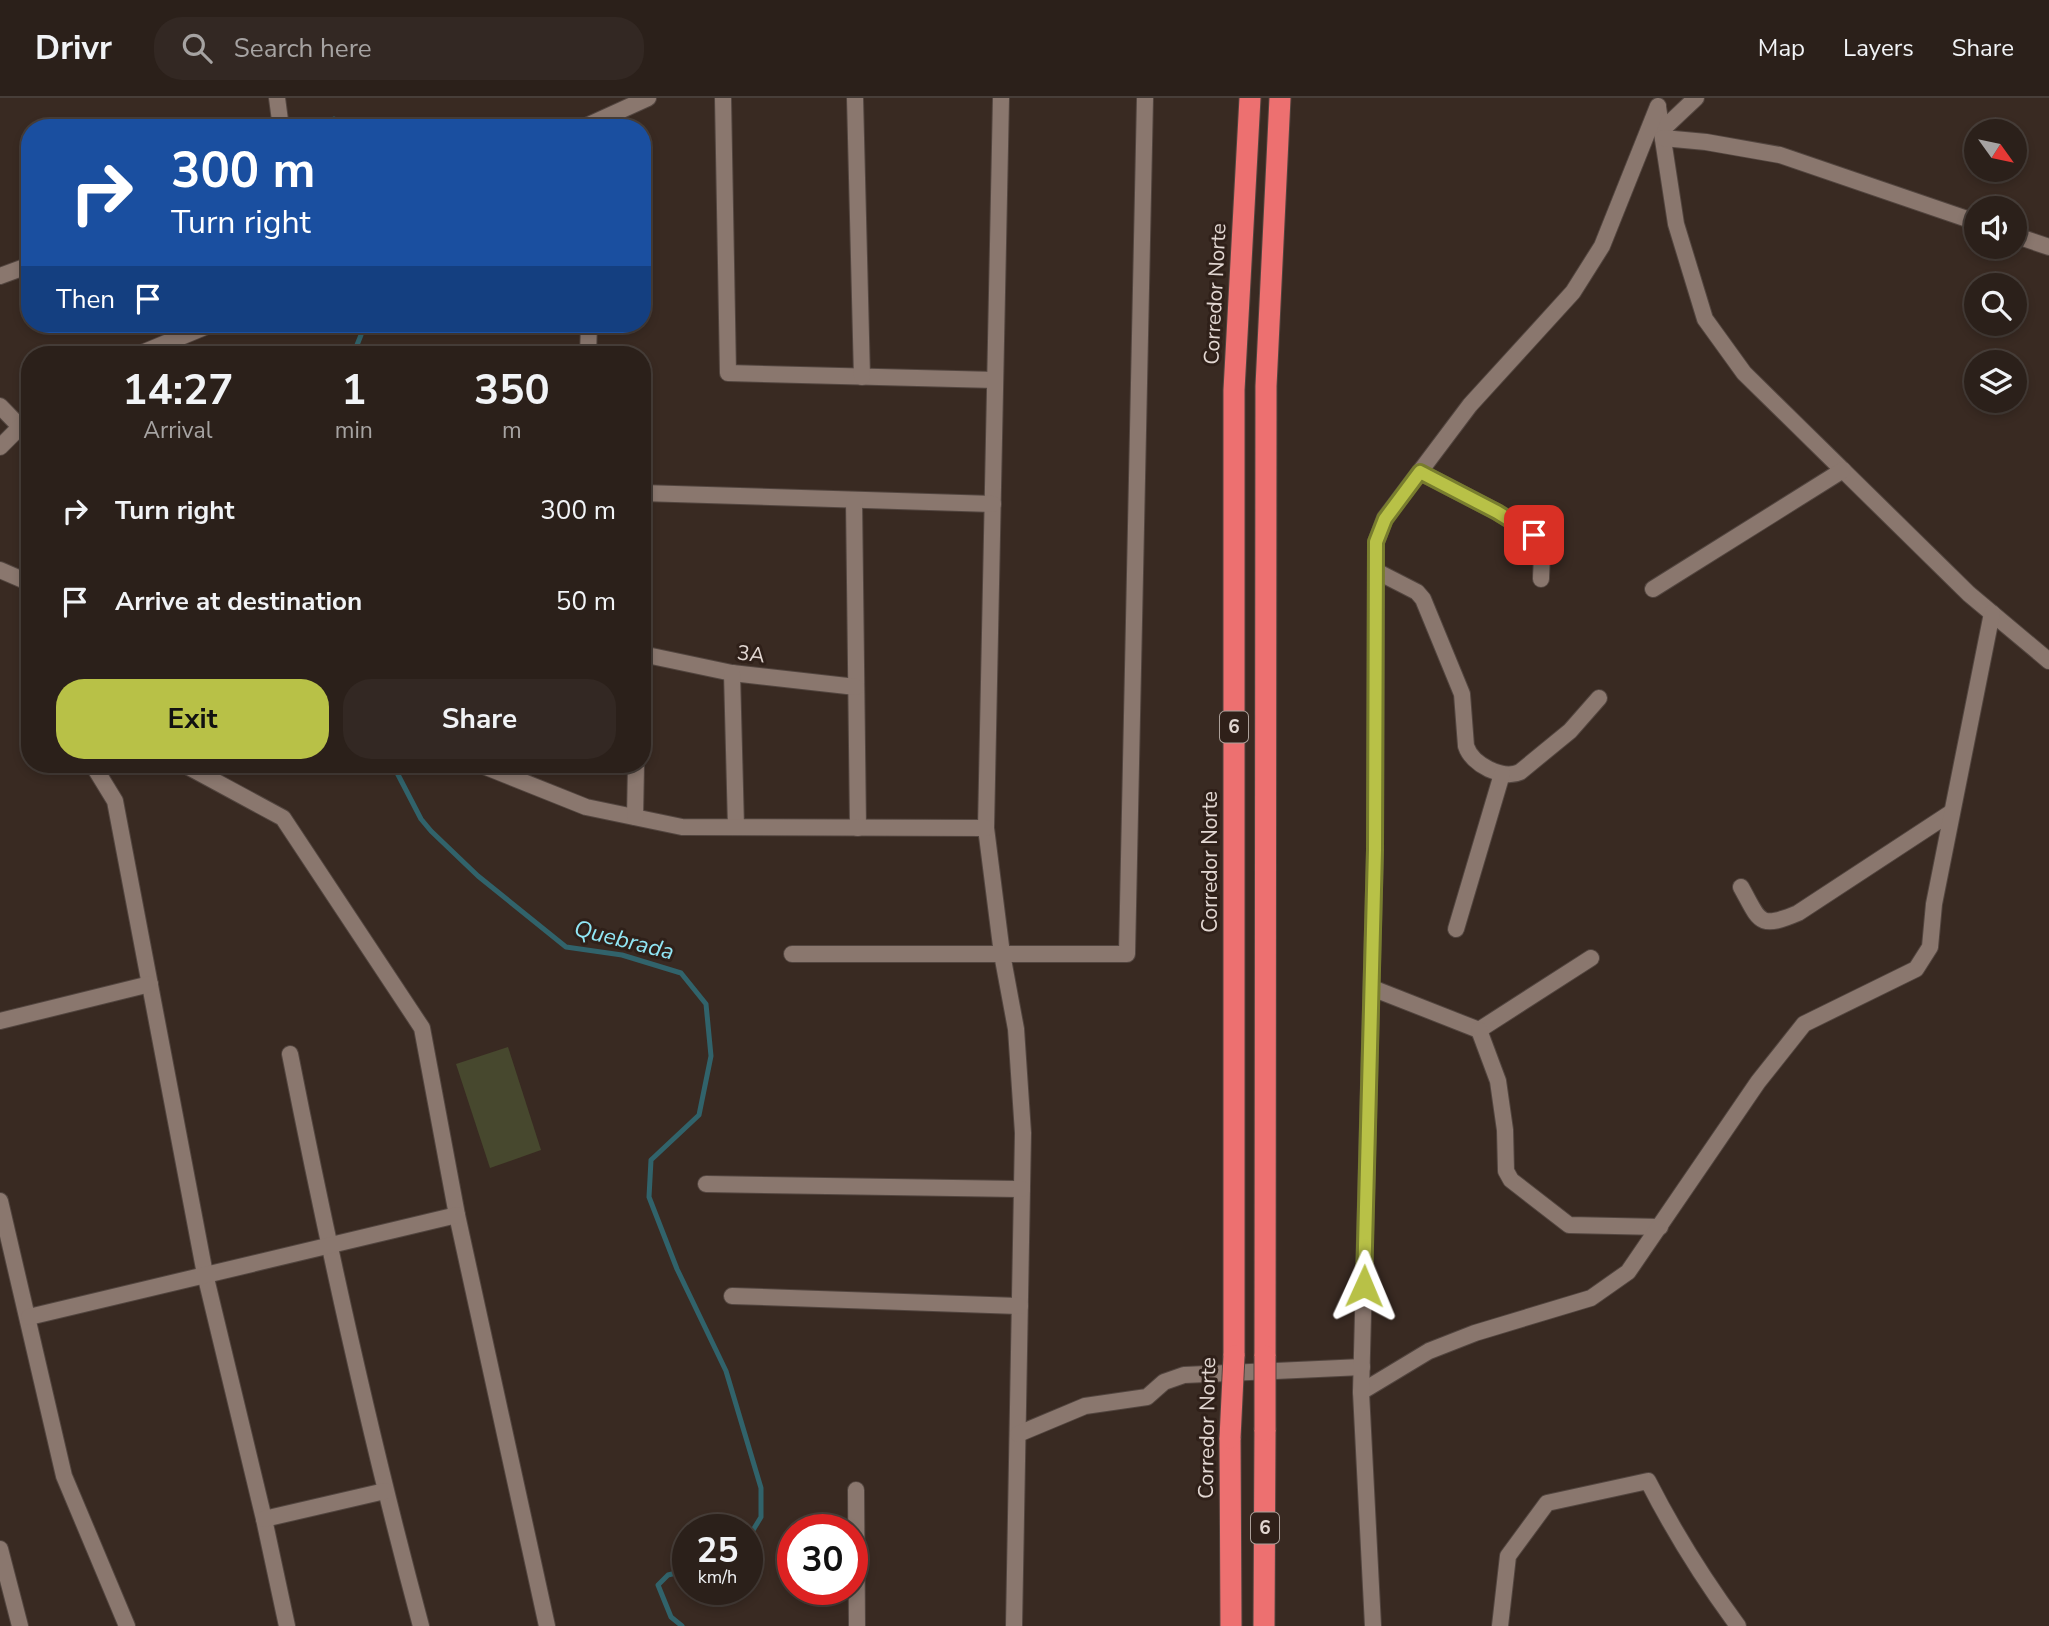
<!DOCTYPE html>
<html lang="en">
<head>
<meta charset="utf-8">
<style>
	body { margin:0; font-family:"Nunito Sans",sans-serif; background:#332823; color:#f1f3f6; height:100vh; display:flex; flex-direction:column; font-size:26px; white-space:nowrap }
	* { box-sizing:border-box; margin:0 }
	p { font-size:23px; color:#a6a3a2 }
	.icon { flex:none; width:38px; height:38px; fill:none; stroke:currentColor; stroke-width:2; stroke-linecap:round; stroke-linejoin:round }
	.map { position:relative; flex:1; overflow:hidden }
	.details { position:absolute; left:21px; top:248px; width:630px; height:427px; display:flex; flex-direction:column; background:#2b201a; border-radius:28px; box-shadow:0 4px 10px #0003,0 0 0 2px #473e39 }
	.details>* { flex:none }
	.hud { position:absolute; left:21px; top:21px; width:630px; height:214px; border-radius:28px; box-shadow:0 4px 10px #0003,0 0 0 2px #473e39; background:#1a4fa0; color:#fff; overflow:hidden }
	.needle { width:46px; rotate:123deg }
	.controls { position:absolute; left:1964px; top:21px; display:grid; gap:14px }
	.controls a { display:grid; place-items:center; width:63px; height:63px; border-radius:50%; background:#2b201a; box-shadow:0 4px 10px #0003,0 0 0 2px #473e39; font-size:35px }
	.speed { position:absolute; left:672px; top:1416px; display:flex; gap:14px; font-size:35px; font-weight:700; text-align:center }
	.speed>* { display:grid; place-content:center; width:91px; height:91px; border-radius:50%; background:#2b201a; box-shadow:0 4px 10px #0003,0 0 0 2px #473e39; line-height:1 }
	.speed small { font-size:18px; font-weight:400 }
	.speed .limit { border:10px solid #d22; background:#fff; color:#111 }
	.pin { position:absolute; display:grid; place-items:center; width:60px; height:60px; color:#fff; margin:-30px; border-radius:14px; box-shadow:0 4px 10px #0006 }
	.me { position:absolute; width:77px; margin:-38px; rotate:1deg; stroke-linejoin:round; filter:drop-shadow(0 0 5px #0008) }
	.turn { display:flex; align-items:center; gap:24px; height:147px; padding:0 35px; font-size:32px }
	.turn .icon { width:91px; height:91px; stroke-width:2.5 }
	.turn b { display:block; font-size:49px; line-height:60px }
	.then { display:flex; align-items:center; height:66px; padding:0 35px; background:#0003; gap:14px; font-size:26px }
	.eta { display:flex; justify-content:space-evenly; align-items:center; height:119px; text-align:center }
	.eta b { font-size:42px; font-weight:700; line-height:49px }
	.action { display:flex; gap:14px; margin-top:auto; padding:14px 35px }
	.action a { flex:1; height:80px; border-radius:28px; background:#b8c147; color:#111; font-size:28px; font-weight:700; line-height:80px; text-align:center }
	.action a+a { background:#332823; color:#f1f3f6 }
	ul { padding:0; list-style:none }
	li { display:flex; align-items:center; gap:21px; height:91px; padding:0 35px }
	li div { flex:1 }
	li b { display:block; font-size:26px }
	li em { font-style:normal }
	header { display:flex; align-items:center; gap:42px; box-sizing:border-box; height:98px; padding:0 35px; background:#2b201a; border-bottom:2px solid #473e39 }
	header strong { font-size:33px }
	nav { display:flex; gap:38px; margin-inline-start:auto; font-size:24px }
	.search { width:490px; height:63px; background:#332823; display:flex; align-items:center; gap:18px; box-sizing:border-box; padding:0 24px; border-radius:28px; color:#a6a3a2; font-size:26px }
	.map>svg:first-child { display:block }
	.green { fill:#47482e }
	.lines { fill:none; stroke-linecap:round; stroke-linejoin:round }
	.stream { stroke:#31636b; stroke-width:5 }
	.minor-casing { stroke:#52453f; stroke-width:18 }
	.motorway-casing { stroke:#52453f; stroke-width:23 }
	.minor { stroke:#8a776e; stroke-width:16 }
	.motorway { stroke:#ed7070; stroke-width:21 }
	.motorway-bridge-casing { stroke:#52453f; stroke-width:23; stroke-linecap:butt }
	.motorway-bridge { stroke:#ed7070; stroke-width:21 }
	.route-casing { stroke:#787d2e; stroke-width:18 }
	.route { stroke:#b8c147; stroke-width:12 }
	.labels { text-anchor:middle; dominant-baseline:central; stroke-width:6; stroke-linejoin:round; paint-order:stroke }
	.shield { fill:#2f2019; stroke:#aca09a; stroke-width:2 }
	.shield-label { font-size:19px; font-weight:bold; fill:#e2d7d2 }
	.street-label { font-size:21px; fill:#e2d7d2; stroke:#2f2019 }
	.water-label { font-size:23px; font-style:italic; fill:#91e7f6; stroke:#2f2019 }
</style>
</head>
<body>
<header>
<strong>Drivr</strong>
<div class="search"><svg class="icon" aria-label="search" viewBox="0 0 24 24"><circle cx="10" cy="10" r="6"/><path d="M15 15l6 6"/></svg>Search here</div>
<nav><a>Map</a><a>Layers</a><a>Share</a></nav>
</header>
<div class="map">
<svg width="2049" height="1528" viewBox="0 0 2049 1528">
	<rect width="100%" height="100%" fill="#392a22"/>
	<!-- green -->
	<polygon class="green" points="508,949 541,1052 490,1070 456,966"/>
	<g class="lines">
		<!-- stream -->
		<g class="stream">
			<polyline points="334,21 336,30"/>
			<polyline points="353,257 361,237 362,226"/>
			<polyline points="393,667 421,721 431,733 478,778 566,849 622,857 681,875 706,906 711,958 699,1017 651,1062 649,1099 677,1171 726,1273 761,1390 761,1419 747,1442"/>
			<polyline points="682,1528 671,1519 658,1487 668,1477 688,1472"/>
		</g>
		<!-- minor casing -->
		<g class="minor-casing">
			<g id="minor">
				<polyline points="277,0 281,30"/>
				<polyline points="723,0 728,275 995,282"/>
				<polyline points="855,0 862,279"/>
				<polyline points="1001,0 986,730 1002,856 1016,931 1023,1035 1014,1528"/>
				<polyline points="1658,9 1676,126 1705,221 1744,275 1969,496 2049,563"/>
				<polyline points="582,30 648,0"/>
				<polyline points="1662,32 1696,0"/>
				<polyline points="1663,40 1706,44 1780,57 1976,124"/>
				<polyline points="2014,137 2049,149"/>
				<polyline points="0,178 30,167"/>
				<polyline points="137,257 212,226"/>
				<polyline points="588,257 589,226"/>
				<polyline points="0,308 30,339"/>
				<polyline points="0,349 30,319"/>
				<path d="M1420 374 1497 414 1534 437C1545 449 1541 467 1541 481"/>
				<polyline points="642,395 993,406"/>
				<polyline points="854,402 858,730"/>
				<polyline points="0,472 30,485"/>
				<path d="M1376 473 1417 494 1423 501 1462 596 1466 648C1472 667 1503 682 1520 674L1570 633 1599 600"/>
				<polyline points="1653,491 1843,372"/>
				<polyline points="642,556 732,575 856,589"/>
				<polyline points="732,575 736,729"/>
				<polyline points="93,667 115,703 205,1176 264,1421 287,1528"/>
				<polyline points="185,667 283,720 422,930 457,1117 547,1528"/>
				<polyline points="481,667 586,709 682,729 986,730"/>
				<polyline points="635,719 636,667"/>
				<path d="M1741 789C1760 823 1758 832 1798 815L1952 714"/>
				<polyline points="1456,831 1502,676"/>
				<polyline points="792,856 1127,856 1145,0"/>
				<polyline points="1372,890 1479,932 1591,860"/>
				<polyline points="0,923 150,886"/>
				<polyline points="1479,932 1498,983 1505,1032 1506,1073 1511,1082 1569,1127 1660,1129"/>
				<path d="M290 956C328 1148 370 1339 421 1528"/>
				<polyline points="706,1086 1022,1091"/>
				<polyline points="0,1103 64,1378 127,1528"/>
				<polyline points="732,1198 1020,1208"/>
				<polyline points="29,1219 457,1117"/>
				<polyline points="1361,1294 1429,1253 1475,1235 1591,1200 1628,1174 1758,984 1804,926 1916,871 1930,849 1934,806 1992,515"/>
				<polyline points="1018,1336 1085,1308 1147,1299 1164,1284 1184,1277 1362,1269"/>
				<polyline points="856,1392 857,1528"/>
				<polyline points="264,1421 385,1393"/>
				<polyline points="0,1451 20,1528"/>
				<polyline points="1373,1528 1361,1294 1375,752 1376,444 1385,420 1470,307 1573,194 1602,148 1658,8"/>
				<path d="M1500 1528 1508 1458 1547 1405 1648 1383C1674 1434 1704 1482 1738 1528"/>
			</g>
		</g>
		<!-- motorway casing -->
		<g class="motorway-casing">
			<g id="motorway">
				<polyline points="1234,1258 1234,292 1250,0"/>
				<polyline points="1265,1258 1266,288 1280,0"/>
				<polyline points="1230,1340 1231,1528"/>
				<polyline points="1264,1528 1265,1332"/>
			</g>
		</g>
		<!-- minor -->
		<use href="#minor" class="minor"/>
		<!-- motorway -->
		<use href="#motorway" class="motorway"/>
		<!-- motorway-bridge casing -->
		<g class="motorway-bridge-casing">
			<g id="motorway-bridge">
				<polyline points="1265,1332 1265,1258"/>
				<polyline points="1230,1340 1234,1258"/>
			</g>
		</g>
		<!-- motorway-bridge -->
		<use href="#motorway-bridge" class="motorway-bridge"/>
	</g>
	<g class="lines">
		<!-- route casing -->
		<g class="route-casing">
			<polyline id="route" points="1364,1188 1375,752 1376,444 1385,421 1420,374 1497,414 1534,437"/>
		</g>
		<!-- route -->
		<use href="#route" class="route"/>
	</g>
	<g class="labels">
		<!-- shield labels -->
		<g class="shield">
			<rect x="1220" y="613.5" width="28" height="31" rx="5"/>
			<rect x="1251" y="1414.5" width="28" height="31" rx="5"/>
		</g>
		<g class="shield-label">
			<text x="1234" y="629">6</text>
			<text x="1265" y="1430">6</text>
		</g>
		<!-- street labels -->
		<g class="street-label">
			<text transform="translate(1215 196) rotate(-87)">Corredor Norte</text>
			<text transform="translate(751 556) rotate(7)">3A</text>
			<text transform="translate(1210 764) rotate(-90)">Corredor Norte</text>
			<text transform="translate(1207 1330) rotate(-89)">Corredor Norte</text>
		</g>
		<!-- water labels -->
		<g class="water-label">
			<text transform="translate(624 842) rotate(14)">Quebrada</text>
		</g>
	</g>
</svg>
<div class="controls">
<a><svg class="needle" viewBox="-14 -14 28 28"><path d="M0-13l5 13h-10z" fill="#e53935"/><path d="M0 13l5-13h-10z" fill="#a6a3a2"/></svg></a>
<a><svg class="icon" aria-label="sound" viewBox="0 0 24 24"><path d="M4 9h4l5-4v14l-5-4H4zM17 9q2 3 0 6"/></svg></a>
<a><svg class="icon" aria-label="search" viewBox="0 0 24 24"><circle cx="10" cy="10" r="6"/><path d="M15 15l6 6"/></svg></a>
<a><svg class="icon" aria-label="layers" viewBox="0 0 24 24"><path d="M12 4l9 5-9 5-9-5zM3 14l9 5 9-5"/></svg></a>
</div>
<div class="speed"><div>25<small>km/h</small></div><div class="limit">30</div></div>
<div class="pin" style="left:1534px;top:437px;background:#d93025"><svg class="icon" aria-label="arrive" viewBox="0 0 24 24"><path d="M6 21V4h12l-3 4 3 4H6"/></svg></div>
<svg class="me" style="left:1364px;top:1188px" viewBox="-20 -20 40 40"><path d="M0-17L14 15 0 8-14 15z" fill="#b8c147" stroke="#fff" stroke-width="4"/></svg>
<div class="hud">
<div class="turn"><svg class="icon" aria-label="right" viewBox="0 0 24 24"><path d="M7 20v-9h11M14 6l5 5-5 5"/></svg><div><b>300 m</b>Turn right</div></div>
<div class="then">Then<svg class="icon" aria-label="arrive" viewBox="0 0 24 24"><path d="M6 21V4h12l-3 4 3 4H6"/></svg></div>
</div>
<section class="details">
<div class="eta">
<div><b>14:27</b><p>Arrival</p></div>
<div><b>1</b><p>min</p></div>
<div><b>350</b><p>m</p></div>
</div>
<ul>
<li><svg class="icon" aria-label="right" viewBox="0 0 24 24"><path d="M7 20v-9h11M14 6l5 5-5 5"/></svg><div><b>Turn right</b></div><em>300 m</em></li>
<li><svg class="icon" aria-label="arrive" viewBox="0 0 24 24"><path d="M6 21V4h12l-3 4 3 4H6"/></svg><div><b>Arrive at destination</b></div><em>50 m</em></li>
</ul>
<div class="action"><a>Exit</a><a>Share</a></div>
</section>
</div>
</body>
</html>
